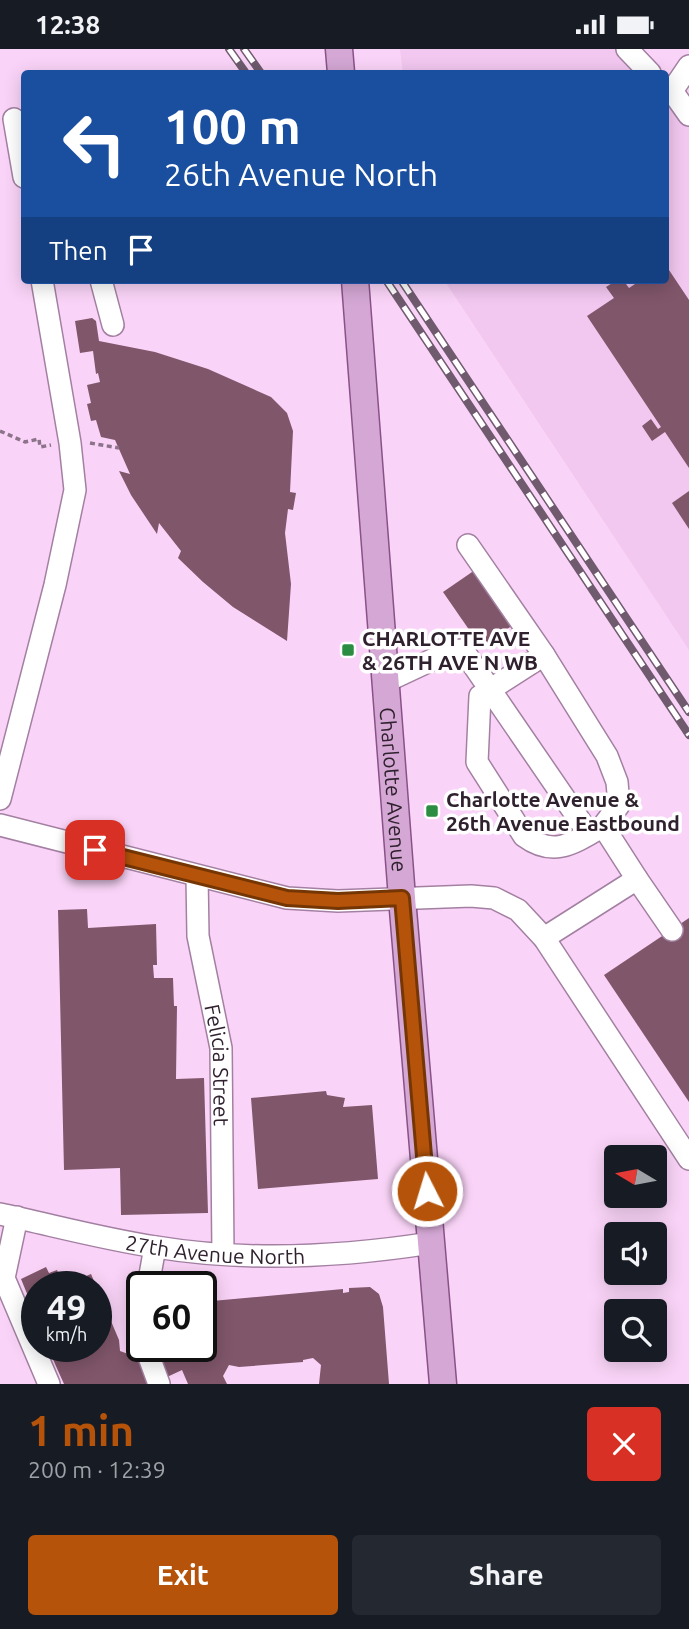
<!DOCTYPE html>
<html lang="en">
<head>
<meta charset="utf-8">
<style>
	body { margin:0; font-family:Ubuntu,sans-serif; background:#242831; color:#f1f3f6; height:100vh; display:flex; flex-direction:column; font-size:26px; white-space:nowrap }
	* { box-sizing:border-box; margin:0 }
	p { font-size:23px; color:#9ea1a6 }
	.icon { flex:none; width:38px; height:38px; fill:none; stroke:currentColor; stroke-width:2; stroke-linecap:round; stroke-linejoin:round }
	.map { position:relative; height:1335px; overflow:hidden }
	.details { display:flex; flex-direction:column; background:#171b24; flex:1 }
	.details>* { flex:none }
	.hud { position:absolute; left:21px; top:21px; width:648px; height:214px; border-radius:7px; box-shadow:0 4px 18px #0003; background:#1a4fa0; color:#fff; overflow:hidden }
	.needle { width:46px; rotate:280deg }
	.tools { position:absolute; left:604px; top:1096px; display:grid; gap:14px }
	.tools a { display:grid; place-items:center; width:63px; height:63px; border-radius:7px; background:#171b24; box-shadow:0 4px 18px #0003; font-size:35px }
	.speed { position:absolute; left:21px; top:1222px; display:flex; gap:14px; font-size:35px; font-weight:700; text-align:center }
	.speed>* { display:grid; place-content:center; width:91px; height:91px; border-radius:50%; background:#171b24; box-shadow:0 4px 18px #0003; line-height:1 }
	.speed small { font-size:18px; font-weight:400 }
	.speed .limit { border:4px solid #111; border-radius:10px; background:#fff; color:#111 }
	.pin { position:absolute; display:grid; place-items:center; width:60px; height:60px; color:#fff; margin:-30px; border-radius:14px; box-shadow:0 4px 10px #0006 }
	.me { position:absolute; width:77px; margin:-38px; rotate:355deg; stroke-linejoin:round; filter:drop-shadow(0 0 5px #0008) }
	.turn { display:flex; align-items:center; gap:24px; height:147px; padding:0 28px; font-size:32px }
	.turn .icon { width:91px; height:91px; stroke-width:2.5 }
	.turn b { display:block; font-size:49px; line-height:60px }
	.then { display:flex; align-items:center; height:66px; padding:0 28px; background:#0003; gap:14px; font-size:26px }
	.round { display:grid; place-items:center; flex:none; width:74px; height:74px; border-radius:7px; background:#242831 }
	.headline { display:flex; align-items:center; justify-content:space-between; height:119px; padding:0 28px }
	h1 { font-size:42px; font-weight:700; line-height:52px; color:#b45309 }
	.cta { display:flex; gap:14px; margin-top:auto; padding:14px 28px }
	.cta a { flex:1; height:80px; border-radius:7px; background:#b45309; color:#fff; font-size:28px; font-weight:700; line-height:80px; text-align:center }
	.cta a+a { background:#242831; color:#f1f3f6 }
	.status { display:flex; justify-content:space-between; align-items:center; height:49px; padding:0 35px; background:#171b24; direction:ltr }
	.status svg { height:19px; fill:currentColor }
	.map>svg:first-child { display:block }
	.built { fill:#f2c7f0 }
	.building { fill:#80566b }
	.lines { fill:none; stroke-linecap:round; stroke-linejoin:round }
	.minor-casing { stroke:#a380a2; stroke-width:24 }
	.major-casing { stroke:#885287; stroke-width:29 }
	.path { stroke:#8c738a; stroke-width:3.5; stroke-dasharray:5 3.5; stroke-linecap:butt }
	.minor { stroke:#fff; stroke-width:21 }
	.major { stroke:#d4a7d4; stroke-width:26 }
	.rail-casing { stroke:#6f5a6e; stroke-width:8 }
	.rail { stroke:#fff; stroke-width:5; stroke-dasharray:16; stroke-linecap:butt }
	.route-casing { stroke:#753606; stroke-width:18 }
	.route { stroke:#b45309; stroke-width:12 }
	.poi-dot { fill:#2b8d41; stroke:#fff; stroke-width:2.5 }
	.labels { text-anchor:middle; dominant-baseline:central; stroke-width:7; stroke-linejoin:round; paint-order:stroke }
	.poi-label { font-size:21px; font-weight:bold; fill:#2f212e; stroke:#fff; text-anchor:start }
	.street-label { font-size:21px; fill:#2f212e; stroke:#fff }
</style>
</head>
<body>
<div class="status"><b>12:38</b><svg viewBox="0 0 49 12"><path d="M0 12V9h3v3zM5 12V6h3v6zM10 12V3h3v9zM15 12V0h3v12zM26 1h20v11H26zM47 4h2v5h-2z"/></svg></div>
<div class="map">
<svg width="689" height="1335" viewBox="0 0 689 1335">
	<rect width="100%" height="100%" fill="#fad4f8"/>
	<!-- built -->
	<g class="built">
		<polygon points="400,0 627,0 650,24 403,24"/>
		<polygon points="665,41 689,67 689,601 444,231 665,231"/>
	</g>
	<!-- building -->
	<g class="building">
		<polygon points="665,215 689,251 689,419 665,383 652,392 642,377 651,370 658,380 661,378 587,267 614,249 606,238 617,231 623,231 629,239 641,231 665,231"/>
		<polygon points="92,269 96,272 99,292 155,303 208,320 271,348 287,364 293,382 290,443 296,444 293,461 288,460 285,484 291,535 287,592 233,558 203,533 178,509 181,502 159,474 157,485 131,446 119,422 130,425 115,391 101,388 96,371 91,372 87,355 91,354 87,336 100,333 98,324 96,325 93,302 80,304 75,272"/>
		<polygon points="689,442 689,480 672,454"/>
		<polygon points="475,521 513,576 481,598 443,543"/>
		<polygon points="87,860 88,879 156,875 157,916 153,916 154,929 173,929 174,957 177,957 176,1030 204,1029 208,1164 121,1166 120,1119 64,1121 58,861"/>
		<polygon points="689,869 689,1053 604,926"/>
		<polygon points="326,1042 327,1046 345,1049 343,1058 372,1056 378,1130 258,1140 251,1049"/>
		<polygon points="46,1218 49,1224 57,1221 61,1230 77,1223 79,1230 91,1225 119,1291 120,1302 131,1306 144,1297 201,1297 201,1253 343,1240 343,1244 349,1243 349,1239 370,1238 379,1245 383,1258 389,1335 319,1335 321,1316 313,1309 303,1311 303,1313 239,1318 229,1316 223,1327 227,1335 188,1335 182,1321 152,1335 64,1335 47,1297 96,1297 96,1237 37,1237 37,1269 21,1230"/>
	</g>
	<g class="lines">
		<!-- minor casing -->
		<g class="minor-casing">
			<g id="minor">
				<polyline points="627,0 650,24"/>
				<polyline points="665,37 672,42 689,17"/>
				<polyline points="672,42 689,66"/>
				<polyline points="14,70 24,128"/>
				<polyline points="101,231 113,276"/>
				<polyline points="468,496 544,606"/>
				<polyline points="385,633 451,602 463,601 589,785"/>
				<polyline points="0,750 55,536 75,441 70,394 42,231"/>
				<polyline points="0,776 287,849 338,852 471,847 494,849 518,861 544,889 689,1110"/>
				<path id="s1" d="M197 827 198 887 221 999 223 1205"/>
				<polyline points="637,830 672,881"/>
				<path d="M544 889 637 830 603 777 619 756 617 733 607 707 544 606 480 647 477 713 524 787C554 809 574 794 603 777"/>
				<path id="s2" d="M0 1165C52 1176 103 1190 156 1198 247 1213 341 1208 431 1194"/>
				<polyline points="17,1168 4,1229 49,1335"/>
				<polyline points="148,1237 155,1198"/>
				<polyline points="145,1297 159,1335"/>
			</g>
		</g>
		<!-- major casing -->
		<g class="major-casing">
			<g id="major">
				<polyline points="339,0 341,24"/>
				<path id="s3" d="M355 231 402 849 443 1335"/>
			</g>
		</g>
		<!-- path -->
		<g class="path">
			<polyline points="0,382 25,393 39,390 40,398 51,396"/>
			<polyline points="90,394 119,399"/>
		</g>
		<!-- minor -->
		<use href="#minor" class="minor"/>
		<!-- major -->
		<use href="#major" class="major"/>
		<!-- rail casing -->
		<g class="rail-casing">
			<g id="rail">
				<polyline points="229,0 246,24"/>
				<polyline points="244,0 261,24"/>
				<polyline points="386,231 689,686"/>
				<polyline points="401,231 689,663"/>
			</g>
		</g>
		<!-- rail -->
		<use href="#rail" class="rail"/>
	</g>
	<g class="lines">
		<!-- route casing -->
		<g class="route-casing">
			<polyline id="route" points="95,801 287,849 338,852 402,849 427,1142"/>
		</g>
		<!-- route -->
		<use href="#route" class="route"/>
	</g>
	<!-- markers -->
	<g class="poi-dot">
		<rect x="341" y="594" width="14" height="14" rx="3.5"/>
		<rect x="425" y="755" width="14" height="14" rx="3.5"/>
	</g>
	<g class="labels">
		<!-- poi labels -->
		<g class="poi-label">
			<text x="362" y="589">CHARLOTTE AVE<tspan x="362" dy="24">&amp; 26TH AVE N WB</tspan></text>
			<text x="446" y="750">Charlotte Avenue &amp;<tspan x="446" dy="24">26th Avenue Eastbound</tspan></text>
		</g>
		<!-- street labels -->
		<g class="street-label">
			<text stroke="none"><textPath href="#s3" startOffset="511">Charlotte Avenue</textPath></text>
			<text stroke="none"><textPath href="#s1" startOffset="191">Felicia Street</textPath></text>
			<text stroke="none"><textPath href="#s2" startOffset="219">27th Avenue North</textPath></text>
		</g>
	</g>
</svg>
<div class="tools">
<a><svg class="needle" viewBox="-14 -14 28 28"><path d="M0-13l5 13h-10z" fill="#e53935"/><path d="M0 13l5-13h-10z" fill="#9ea1a6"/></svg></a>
<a><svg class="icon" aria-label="sound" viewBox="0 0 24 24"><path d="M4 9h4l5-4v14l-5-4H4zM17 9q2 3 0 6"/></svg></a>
<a><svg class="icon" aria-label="search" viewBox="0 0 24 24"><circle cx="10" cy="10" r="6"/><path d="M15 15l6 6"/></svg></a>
</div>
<div class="speed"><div>49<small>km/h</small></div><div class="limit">60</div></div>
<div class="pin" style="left:95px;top:801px;background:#d93025"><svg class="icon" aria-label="arrive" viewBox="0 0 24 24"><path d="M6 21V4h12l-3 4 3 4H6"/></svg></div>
<svg class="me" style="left:427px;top:1142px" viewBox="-20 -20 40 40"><circle r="17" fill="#b45309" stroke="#fff" stroke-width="3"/><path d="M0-11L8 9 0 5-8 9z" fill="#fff"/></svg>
<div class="hud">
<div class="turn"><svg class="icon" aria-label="left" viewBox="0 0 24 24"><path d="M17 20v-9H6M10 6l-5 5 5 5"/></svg><div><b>100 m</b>26th Avenue North</div></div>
<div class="then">Then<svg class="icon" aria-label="arrive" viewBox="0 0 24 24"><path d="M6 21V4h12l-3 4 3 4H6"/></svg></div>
</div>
</div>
<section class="details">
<div class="headline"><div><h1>1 min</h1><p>200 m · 12:39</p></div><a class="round" style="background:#d93025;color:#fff"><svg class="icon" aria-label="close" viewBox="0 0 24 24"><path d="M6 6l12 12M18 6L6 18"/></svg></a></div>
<div class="cta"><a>Exit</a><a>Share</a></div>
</section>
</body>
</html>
